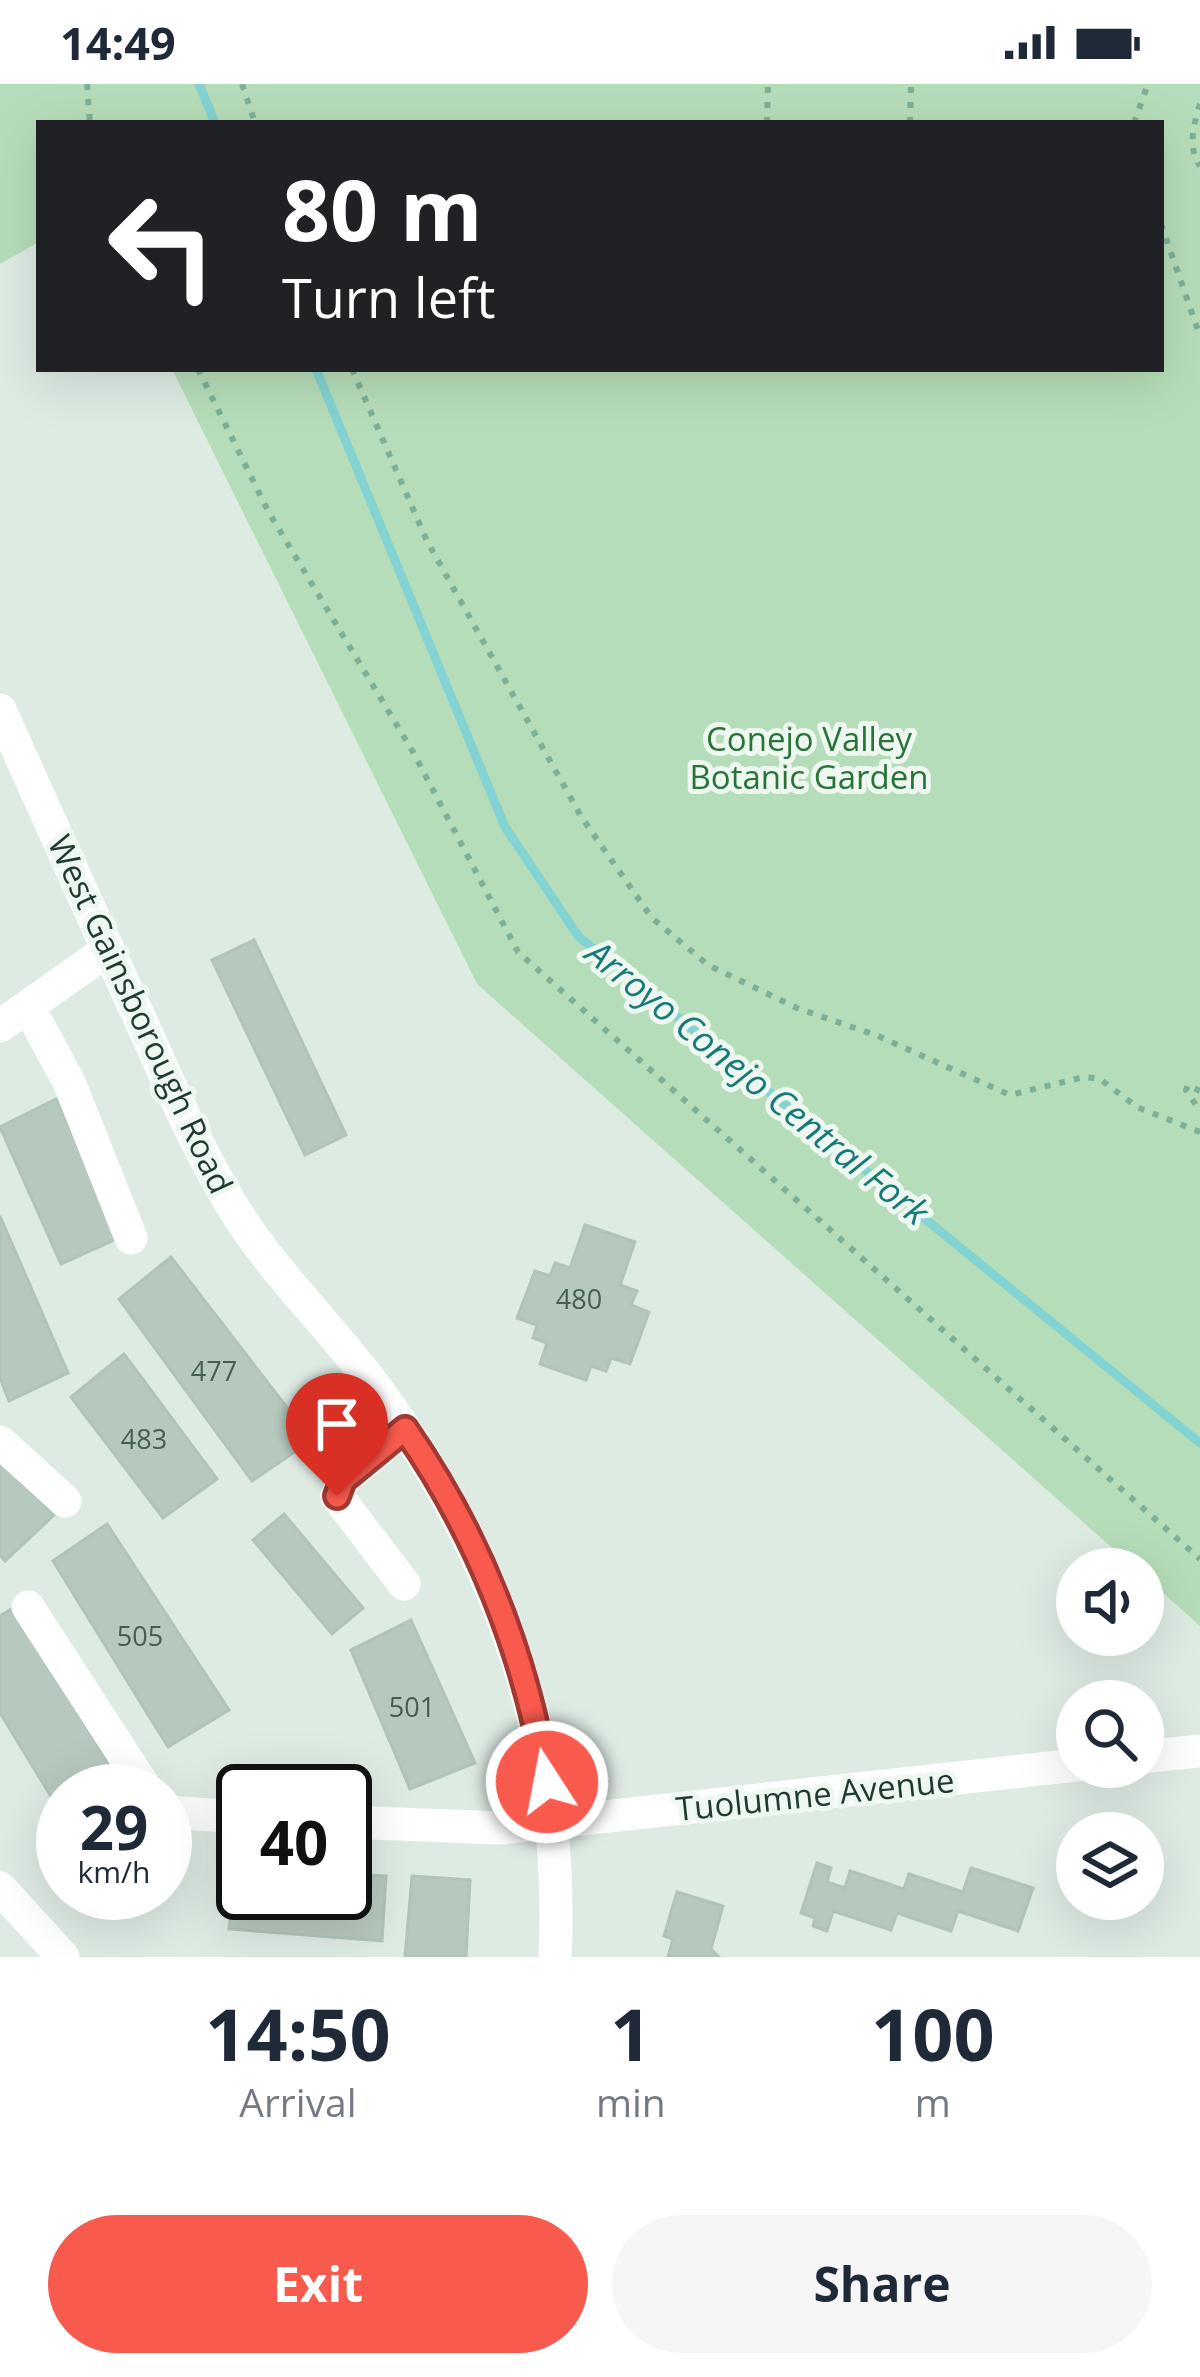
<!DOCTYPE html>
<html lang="en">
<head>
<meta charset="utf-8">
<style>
	body { margin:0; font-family:"Open Sans",sans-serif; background:#f6f6f7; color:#1f2937; height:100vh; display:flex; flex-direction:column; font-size:45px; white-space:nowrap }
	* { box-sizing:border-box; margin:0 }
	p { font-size:39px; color:#747a83 }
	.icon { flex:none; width:66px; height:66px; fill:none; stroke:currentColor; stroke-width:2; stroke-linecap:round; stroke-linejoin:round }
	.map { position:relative; height:1873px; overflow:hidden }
	.panel { display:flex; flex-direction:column; background:#fff; flex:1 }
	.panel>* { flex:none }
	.guide { position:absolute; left:36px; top:36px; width:1128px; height:252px; border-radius:0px; box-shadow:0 12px 48px #0002; background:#202124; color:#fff; overflow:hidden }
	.controls { position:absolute; left:1056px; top:1464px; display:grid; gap:24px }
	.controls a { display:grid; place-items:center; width:108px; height:108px; border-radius:50%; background:#fff; box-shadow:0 12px 48px #0002; font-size:60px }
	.speed { position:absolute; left:36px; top:1680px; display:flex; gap:24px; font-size:60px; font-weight:700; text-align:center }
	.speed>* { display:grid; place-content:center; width:156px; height:156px; border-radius:50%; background:#fff; box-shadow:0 12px 48px #0002; line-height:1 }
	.speed small { font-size:30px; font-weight:400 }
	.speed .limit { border:6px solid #111; border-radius:18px; background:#fff; color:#111 }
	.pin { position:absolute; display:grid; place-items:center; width:102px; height:102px; color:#fff; margin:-123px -51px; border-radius:50% 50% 50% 0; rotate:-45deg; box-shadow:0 0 12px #0007 }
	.pin .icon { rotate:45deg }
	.me { position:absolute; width:132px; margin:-66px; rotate:349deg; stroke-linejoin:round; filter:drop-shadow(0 0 9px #0008) }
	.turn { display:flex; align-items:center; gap:42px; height:252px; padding:0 48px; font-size:54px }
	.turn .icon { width:156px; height:156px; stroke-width:2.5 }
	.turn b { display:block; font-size:84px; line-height:102px }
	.eta { display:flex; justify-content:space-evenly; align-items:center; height:204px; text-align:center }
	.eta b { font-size:72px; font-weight:700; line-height:84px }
	.action { display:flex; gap:24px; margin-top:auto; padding:24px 48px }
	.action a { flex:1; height:138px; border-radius:72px; background:#f95a4e; color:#fff; font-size:48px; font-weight:700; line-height:138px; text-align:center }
	.action a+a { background:#f6f6f7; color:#1f2937 }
	.status { display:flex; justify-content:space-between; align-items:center; height:84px; padding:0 60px; background:#fff; direction:ltr }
	.status svg { height:33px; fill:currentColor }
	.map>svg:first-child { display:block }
	.green { fill:#b6ddb9 }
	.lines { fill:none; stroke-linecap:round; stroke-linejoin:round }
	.stream { stroke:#83d3d2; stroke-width:9 }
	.building { fill:#b7c8be; stroke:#b1c4b9; stroke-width:3 }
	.path { stroke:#7db097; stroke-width:6; stroke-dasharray:6 9; stroke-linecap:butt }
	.minor { stroke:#fff; stroke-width:33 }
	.route-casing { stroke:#a23a33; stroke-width:30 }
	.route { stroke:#f95a4e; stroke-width:21 }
	.labels { text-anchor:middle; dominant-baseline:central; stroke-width:10; stroke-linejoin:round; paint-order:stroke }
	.number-label { font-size:27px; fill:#455e53 }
	.park-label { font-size:33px; fill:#277437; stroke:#eff7f1 }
	.street-label { font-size:33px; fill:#1f3b2f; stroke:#eff7f1 }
	.water-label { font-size:36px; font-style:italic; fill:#167a79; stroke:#eff7f1 }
</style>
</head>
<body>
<div class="status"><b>14:49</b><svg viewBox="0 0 49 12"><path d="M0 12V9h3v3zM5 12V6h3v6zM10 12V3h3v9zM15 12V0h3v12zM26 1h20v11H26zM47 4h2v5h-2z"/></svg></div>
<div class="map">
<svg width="1200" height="1873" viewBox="0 0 1200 1873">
	<rect width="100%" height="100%" fill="#deebe3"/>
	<!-- green -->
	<polygon class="green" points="0,0 1200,0 1200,1542 1143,1491 1143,1485 1136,1485 477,900 172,285 1161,285 1161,39 39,39 39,158 0,180"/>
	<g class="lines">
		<!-- stream -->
		<g class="stream">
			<polyline points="199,0 215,39"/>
			<polyline points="316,285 505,743 578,852 1200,1359"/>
		</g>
	</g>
	<!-- building -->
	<g class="building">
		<polygon points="254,856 346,1051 305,1071 212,876"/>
		<polygon points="56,1015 121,1153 61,1180 0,1043"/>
		<polygon points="0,1132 68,1289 9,1317 0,1294"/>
		<polygon points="585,1141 635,1158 620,1201 637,1207 631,1221 649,1228 630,1280 611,1274 606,1287 591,1282 586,1296 540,1280 547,1259 533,1254 537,1241 517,1234 535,1187 550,1192 555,1179 570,1184"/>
		<polygon points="171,1173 312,1356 252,1397 119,1215"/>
		<polygon points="124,1270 217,1395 163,1434 71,1313"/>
		<polygon points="0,1378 54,1431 5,1477 0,1471"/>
		<polygon points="284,1430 363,1524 332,1550 253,1456"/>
		<polygon points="107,1440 229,1626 168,1663 53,1477"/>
		<polygon points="11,1525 127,1707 63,1707 63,1732 0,1629 0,1532"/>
		<polygon points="411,1536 475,1679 410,1705 351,1566"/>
		<polygon points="817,1779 831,1784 827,1798 845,1804 850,1787 904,1805 909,1790 963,1808 971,1784 1033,1804 1018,1847 958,1827 951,1847 897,1829 891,1846 833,1827 827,1847 813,1842 815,1834 801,1829"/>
		<polygon points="237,1783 243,1784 243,1809 345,1809 345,1790 386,1792 382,1857 229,1845"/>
		<polygon points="412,1792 470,1796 466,1873 405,1873"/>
		<polygon points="677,1808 723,1822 711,1865 719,1873 668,1873 673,1855 664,1852"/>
	</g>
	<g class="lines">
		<!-- path -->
		<g class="path">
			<polyline points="87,0 90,39"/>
			<polyline points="242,0 255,39"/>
			<path d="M1200 20C1194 39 1187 64 1200 82"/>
			<polyline points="767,39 768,0"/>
			<polyline points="910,39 911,0"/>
			<polyline points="1134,39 1148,0"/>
			<polyline points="1161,140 1200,252"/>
			<polyline points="198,285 268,427 413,668 518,868 1200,1475"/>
			<polyline points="352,285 427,457 582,734 652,834 708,881 797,924 878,952 1010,1011 1084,993 1100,995 1137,1023 1200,1048"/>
			<polyline points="1200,1007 1188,1001 1186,1006 1200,1027"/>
		</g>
		<!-- minor -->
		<g class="minor">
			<path d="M0 626C45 726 89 825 135 924 165 990 193 1057 231 1120 273 1190 335 1246 382 1312 503 1478 565 1667 555 1873"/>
			<polyline points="30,926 69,998 131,1154"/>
			<polyline points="0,942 108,866"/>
			<polyline points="0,1358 65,1417"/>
			<polyline points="404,1500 337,1412 343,1396 405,1345"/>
			<polyline points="28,1523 147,1707"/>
			<polyline points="1143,1673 1200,1667"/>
			<polyline points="165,1728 243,1733"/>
			<polyline points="345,1738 501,1744 1077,1681"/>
			<polyline points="0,1804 63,1873"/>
		</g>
	</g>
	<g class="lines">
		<!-- route casing -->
		<g class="route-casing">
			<path id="route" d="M337 1412 343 1396 405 1345C480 1453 525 1569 547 1698"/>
		</g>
		<!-- route -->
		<use href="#route" class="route"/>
	</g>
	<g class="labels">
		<!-- number labels -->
		<g class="number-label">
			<text x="579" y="1214">480</text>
			<text x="214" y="1286">477</text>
			<text x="144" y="1354">483</text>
			<text x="140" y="1551">505</text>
			<text x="412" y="1622">501</text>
		</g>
		<!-- park labels -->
		<g class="park-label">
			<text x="809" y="654">Conejo Valley<tspan x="809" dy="38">Botanic Garden</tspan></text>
		</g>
		<!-- street labels -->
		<g class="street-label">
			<text transform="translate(141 930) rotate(65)">West Gainsborough Road</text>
			<text transform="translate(815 1710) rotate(-6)">Tuolumne Avenue</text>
		</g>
		<!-- water labels -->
		<g class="water-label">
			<text transform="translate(758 998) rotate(39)">Arroyo Conejo Central Fork</text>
		</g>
	</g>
</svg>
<div class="controls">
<a><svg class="icon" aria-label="sound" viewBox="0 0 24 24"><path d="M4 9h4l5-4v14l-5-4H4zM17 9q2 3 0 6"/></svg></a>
<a><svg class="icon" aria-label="search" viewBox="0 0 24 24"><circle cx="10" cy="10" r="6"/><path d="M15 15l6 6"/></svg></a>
<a><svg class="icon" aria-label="layers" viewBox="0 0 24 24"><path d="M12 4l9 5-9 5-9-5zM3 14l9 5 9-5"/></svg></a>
</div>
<div class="speed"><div>29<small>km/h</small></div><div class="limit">40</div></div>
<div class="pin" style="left:337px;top:1412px;background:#d93025"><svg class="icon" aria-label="arrive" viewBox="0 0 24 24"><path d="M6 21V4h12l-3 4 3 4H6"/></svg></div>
<svg class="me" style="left:547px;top:1698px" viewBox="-20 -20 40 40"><circle r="17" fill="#f95a4e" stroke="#fff" stroke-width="3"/><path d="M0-11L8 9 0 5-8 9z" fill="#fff"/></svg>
<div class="guide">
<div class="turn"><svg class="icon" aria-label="left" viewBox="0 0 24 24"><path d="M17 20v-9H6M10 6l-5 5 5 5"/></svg><div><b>80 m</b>Turn left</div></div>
</div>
</div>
<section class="panel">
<div class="eta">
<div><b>14:50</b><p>Arrival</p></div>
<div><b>1</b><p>min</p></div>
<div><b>100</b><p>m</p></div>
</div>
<div class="action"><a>Exit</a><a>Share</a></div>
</section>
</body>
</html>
